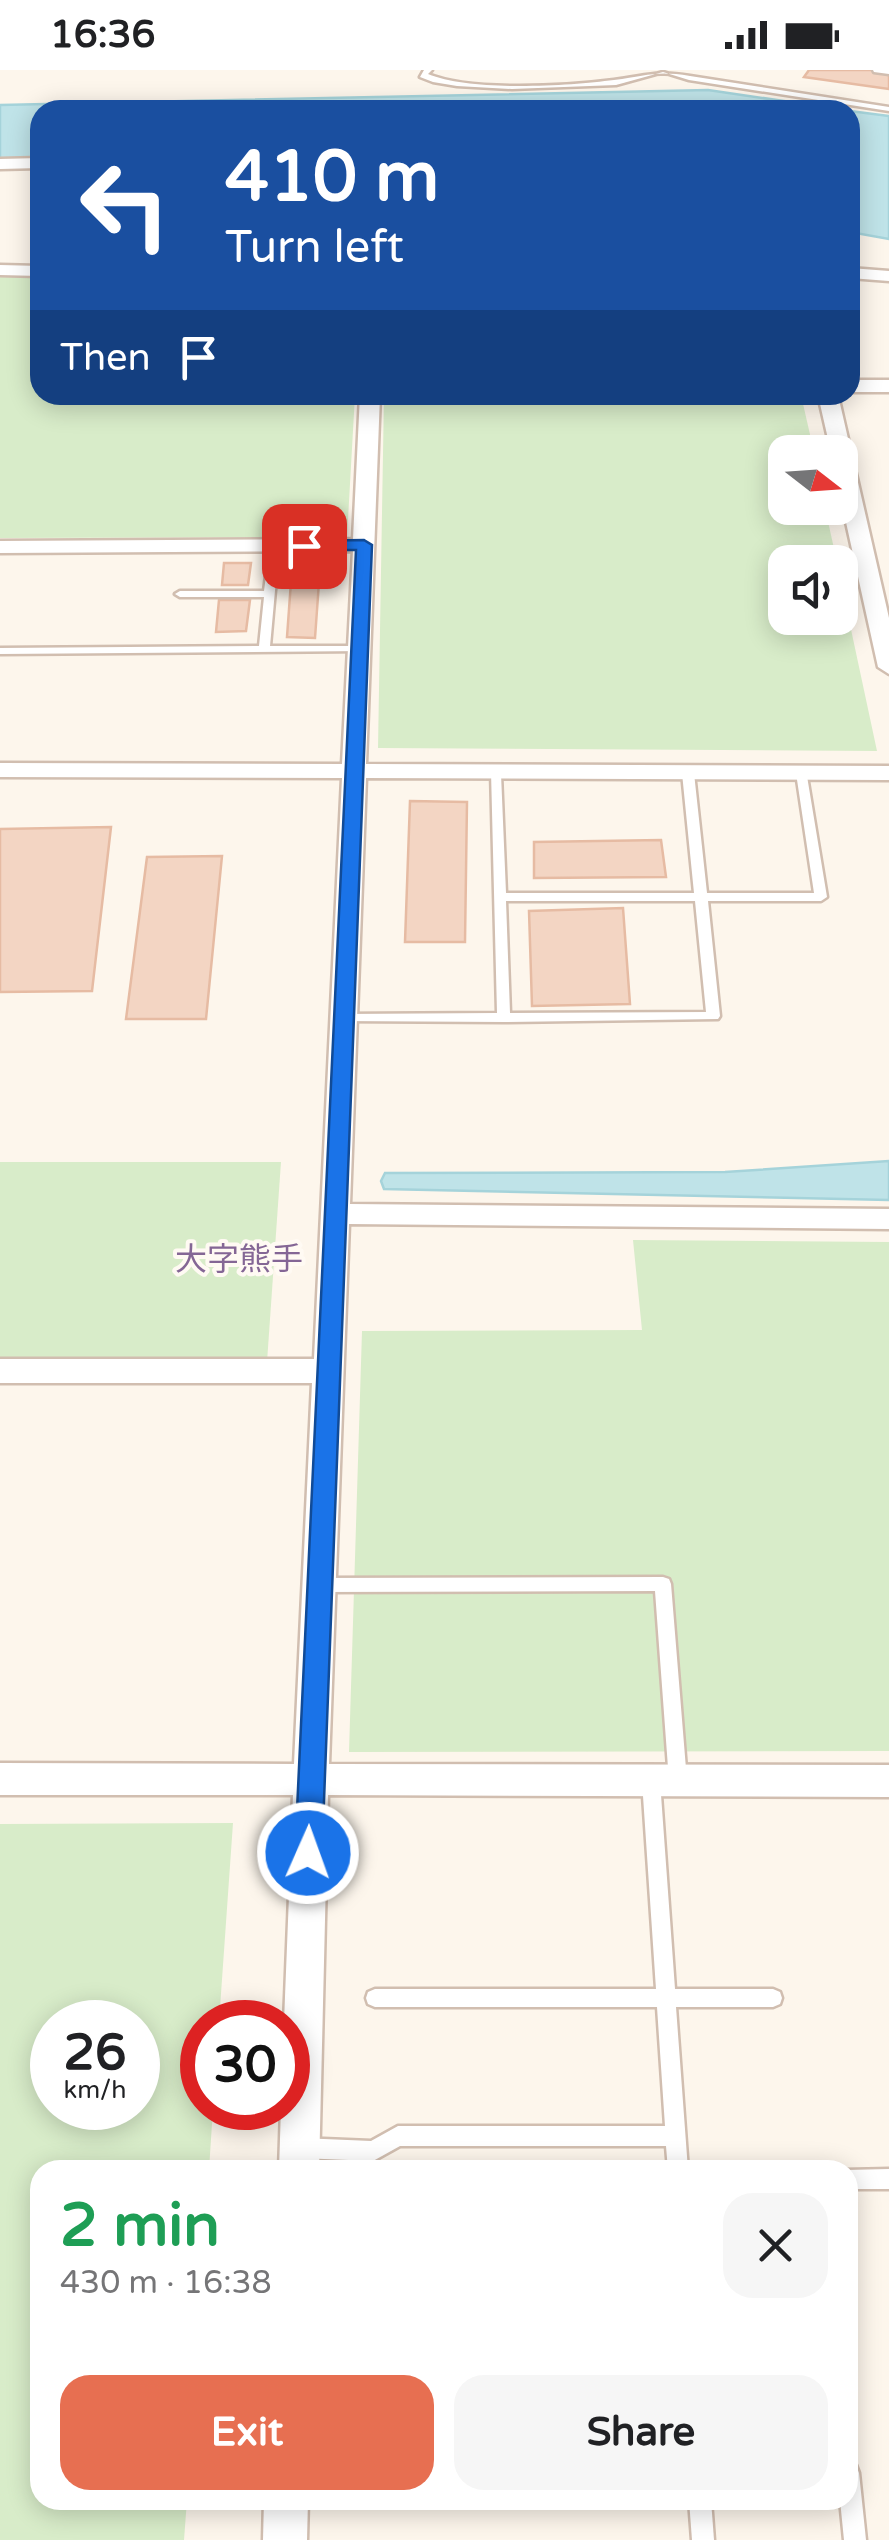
<!DOCTYPE html>
<html lang="en">
<head>
<meta charset="utf-8">
<style>
	body { margin:0; font-family:"Varela Round","Noto Sans JP",sans-serif; background:#f6f6f6; color:#202124; height:100vh; display:flex; flex-direction:column; font-size:38px; white-space:nowrap }
	* { box-sizing:border-box; margin:0 }
	p { font-size:32px; color:#757577 }
	.icon { flex:none; width:55px; height:55px; fill:none; stroke:currentColor; stroke-width:2; stroke-linecap:round; stroke-linejoin:round }
	.map { position:relative; flex:1; overflow:hidden }
	.details { position:absolute; left:30px; top:2090px; width:828px; height:350px; display:flex; flex-direction:column; background:#fff; border-radius:30px; box-shadow:0 5px 25px #0003 }
	.details>* { flex:none }
	.guide { position:absolute; left:30px; top:30px; width:830px; height:305px; border-radius:30px; box-shadow:0 5px 25px #0003; background:#1a4fa0; color:#fff; overflow:hidden }
	.needle { width:65px; rotate:107deg }
	.controls { position:absolute; left:768px; top:365px; display:grid; gap:20px }
	.controls a { display:grid; place-items:center; width:90px; height:90px; border-radius:20px; background:#fff; box-shadow:0 5px 25px #0003; font-size:50px }
	.speed { position:absolute; left:30px; top:1930px; display:flex; gap:20px; font-size:50px; font-weight:700; text-align:center }
	.speed>* { display:grid; place-content:center; width:130px; height:130px; border-radius:50%; background:#fff; box-shadow:0 5px 25px #0003; line-height:1 }
	.speed small { font-size:25px; font-weight:400 }
	.speed .limit { border:15px solid #d22; background:#fff; color:#111 }
	.pin { position:absolute; display:grid; place-items:center; width:85px; height:85px; color:#fff; margin:-42px; border-radius:20px; box-shadow:0 5px 15px #0006 }
	.me { position:absolute; width:110px; margin:-55px; rotate:2deg; stroke-linejoin:round; filter:drop-shadow(0 0 8px #0008) }
	.turn { display:flex; align-items:center; gap:35px; height:210px; padding:0 30px; font-size:45px }
	.turn .icon { width:130px; height:130px; stroke-width:2.5 }
	.turn b { display:block; font-size:70px; line-height:85px }
	.then { display:flex; align-items:center; height:95px; padding:0 30px; background:#0003; gap:20px; font-size:38px }
	.round { display:grid; place-items:center; flex:none; width:105px; height:105px; border-radius:30px; background:#f6f6f6 }
	.headline { display:flex; align-items:center; justify-content:space-between; height:170px; padding:0 30px }
	h1 { font-size:60px; font-weight:700; line-height:75px; color:#1e9e55 }
	.action { display:flex; gap:20px; margin-top:auto; padding:20px 30px }
	.action a { flex:1; height:115px; border-radius:30px; background:#e76f51; color:#fff; font-size:40px; font-weight:700; line-height:115px; text-align:center }
	.action a+a { background:#f6f6f6; color:#202124 }
	.status { display:flex; justify-content:space-between; align-items:center; height:70px; padding:0 50px; background:#fff; direction:ltr }
	.status svg { height:28px; fill:currentColor }
	.map>svg:first-child { display:block }
	.green { fill:#d8ecc9; fill-rule:evenodd }
	.water { fill:#bfe3e8; stroke:#a5d3da; stroke-width:2.5 }
	.building { fill:#f3d5c3; stroke:#e6bba3; stroke-width:2.5 }
	.lines { fill:none; stroke-linecap:round; stroke-linejoin:round }
	.lane-casing { stroke:#d1beb0; stroke-width:5 }
	.street-casing { stroke:#d1beb0; stroke-width:5 }
	.lane { fill:#fff; fill-rule:evenodd }
	.street { fill:#fff; fill-rule:evenodd }
	.route { fill:#1a73e8; stroke:#114b97; stroke-width:2.5 }
	.labels { text-anchor:middle; dominant-baseline:central; stroke-width:8; stroke-linejoin:round; paint-order:stroke }
	.quarter-label { font-size:32px; fill:#846695; stroke:#fffaf3 }
</style>
</head>
<body>
<div class="status"><b>16:36</b><svg viewBox="0 0 49 12"><path d="M0 12V9h3v3zM5 12V6h3v6zM10 12V3h3v9zM15 12V0h3v12zM26 1h20v11H26zM47 4h2v5h-2z"/></svg></div>
<div class="map">
<svg width="889" height="2470" viewBox="0 0 889 2470">
	<rect width="100%" height="100%" fill="#fdf6ec"/>
	<!-- green -->
	<g class="green">
		<polygon points="0,207 40,207 40,325 355,325 347,467 0,468"/>
		<polygon points="384,325 801,325 814,382 785,382 785,438 825,438 837,492 785,492 785,548 840,548 840,508 877,681 378,678"/>
		<polygon points="0,1092 281,1092 267,1292 0,1292"/>
		<polygon points="633,1170 889,1172 889,1681 349,1682 362,1261 642,1260"/>
		<path d="M233 1753 219 1952H202V2038H213L209 2100H40V2430H187L184 2470H0V1754ZM138 1952V2038H52V1952Z"/>
	</g>
	<!-- water -->
	<g class="water">
		<polygon points="708,20 845,40 40,40 40,88 0,89 0,35"/>
		<polygon points="850,41 889,46 889,169 850,162"/>
		<polygon points="889,1091 889,1130 384,1119 381,1111 385,1103 725,1102"/>
	</g>
	<!-- building -->
	<g class="building">
		<polygon points="809,0 889,0 889,19 804,7"/>
		<polygon points="224,493 251,493 248,515 222,515"/>
		<polygon points="292,498 320,498 315,568 287,567"/>
		<polygon points="219,530 250,530 246,561 216,562"/>
		<polygon points="410,731 467,732 465,872 405,872"/>
		<polygon points="111,757 92,921 0,922 0,759"/>
		<polygon points="661,770 666,807 534,808 534,772"/>
		<polygon points="222,786 206,949 126,949 147,787"/>
		<polygon points="623,838 630,934 532,936 529,841"/>
	</g>
	<g class="lines">
		<!-- lane casing -->
		<g class="lane-casing">
			<g id="lane">
				<path d="M424 0H432L428 4C471 22 567 16 614 10 647 6 656 0 690 6L889 37V41L689 10 663 2 616 15 512 19 457 16 433 12 420 7Z"/>
				<polygon points="873,0 889,0 889,4 874,2"/>
				<polygon points="270,474 279,476 270,576 361,576 365,577 365,581 0,584 0,578 259,576 264,527 180,527 175,524 180,521 264,521"/>
				<path d="M688 699 694 703 707 823H814L796 703 798 700H806L827 827 821 831H708L720 946 718 949 504 952 339 951 337 948 339 945 344 944 497 943 491 701H499L501 704 506 823H694L682 703ZM506 831H695L706 942 510 943Z"/>
				<polygon points="663,1507 669,1509 671,1514 687,1711 684,1717 678,1719 672,1717 669,1711 655,1521 319,1522 313,1520 311,1515 313,1510 319,1508"/>
				<polygon points="651,1703 657,1705 660,1711 675,1919 773,1919 780,1922 782,1928 780,1934 773,1937 676,1937 688,2100 668,2100 666,2076 400,2076 373,2091 300,2088 293,2085 290,2078 293,2071 300,2068 371,2071 398,2056 665,2056 657,1937 375,1937 368,1934 366,1928 368,1922 375,1919 656,1919 642,1711 645,1705"/>
				<polygon points="889,2099 889,2119 848,2119 846,2100"/>
				<polygon points="848,2392 856,2395 859,2403 866,2470 844,2470 840,2430 848,2430"/>
				<polygon points="689,2430 711,2430 714,2470 692,2470"/>
			</g>
		</g>
		<!-- street casing -->
		<g class="street-casing">
			<g id="street">
				<polygon points="40,88 40,98 0,99 0,89"/>
				<polygon points="0,195 40,196 40,206 0,205"/>
				<polygon points="850,198 889,201 889,211 850,208"/>
				<rect x="850" y="310" width="39" height="12"/>
				<polygon points="360,325 380,325 366,694 889,696 889,710 366,708 350,1134 889,1139 889,1159 349,1154 329,1694 889,1695 889,1727 328,1725 319,2100 279,2100 281,2038 288,2038 288,1952 284,1952 293,1725 0,1725 0,1693 294,1694 312,1313 0,1313 0,1289 314,1289 342,708 0,707 0,693 342,694 353,481 0,483 0,471 353,469"/>
				<polygon points="818,325 838,325 889,548 889,604 878,597 840,425 840,382 831,382"/>
				<polygon points="264,2430 308,2430 307,2470 263,2470"/>
			</g>
		</g>
		<!-- lane -->
		<use href="#lane" class="lane"/>
		<!-- street -->
		<use href="#street" class="street"/>
	</g>
	<!-- route -->
	<polygon class="route" points="364,470 372,475 322,1783 318,1792 308,1795 299,1792 295,1783 356,480 304,480 296,476 304,471"/>
	<g class="labels">
		<!-- quarter labels -->
		<g class="quarter-label">
			<text x="239" y="1190">大字熊手</text>
		</g>
	</g>
</svg>
<div class="controls">
<a><svg class="needle" viewBox="-14 -14 28 28"><path d="M0-13l5 13h-10z" fill="#e53935"/><path d="M0 13l5-13h-10z" fill="#757577"/></svg></a>
<a><svg class="icon" aria-label="sound" viewBox="0 0 24 24"><path d="M4 9h4l5-4v14l-5-4H4zM17 9q2 3 0 6"/></svg></a>
</div>
<div class="speed"><div>26<small>km/h</small></div><div class="limit">30</div></div>
<div class="pin" style="left:304px;top:476px;background:#d93025"><svg class="icon" aria-label="arrive" viewBox="0 0 24 24"><path d="M6 21V4h12l-3 4 3 4H6"/></svg></div>
<svg class="me" style="left:308px;top:1783px" viewBox="-20 -20 40 40"><circle r="17" fill="#1a73e8" stroke="#fff" stroke-width="3"/><path d="M0-11L8 9 0 5-8 9z" fill="#fff"/></svg>
<div class="guide">
<div class="turn"><svg class="icon" aria-label="left" viewBox="0 0 24 24"><path d="M17 20v-9H6M10 6l-5 5 5 5"/></svg><div><b>410 m</b>Turn left</div></div>
<div class="then">Then<svg class="icon" aria-label="arrive" viewBox="0 0 24 24"><path d="M6 21V4h12l-3 4 3 4H6"/></svg></div>
</div>
<section class="details">
<div class="headline"><div><h1>2 min</h1><p>430 m · 16:38</p></div><a class="round"><svg class="icon" aria-label="close" viewBox="0 0 24 24"><path d="M6 6l12 12M18 6L6 18"/></svg></a></div>
<div class="action"><a>Exit</a><a>Share</a></div>
</section>
</div>
</body>
</html>
